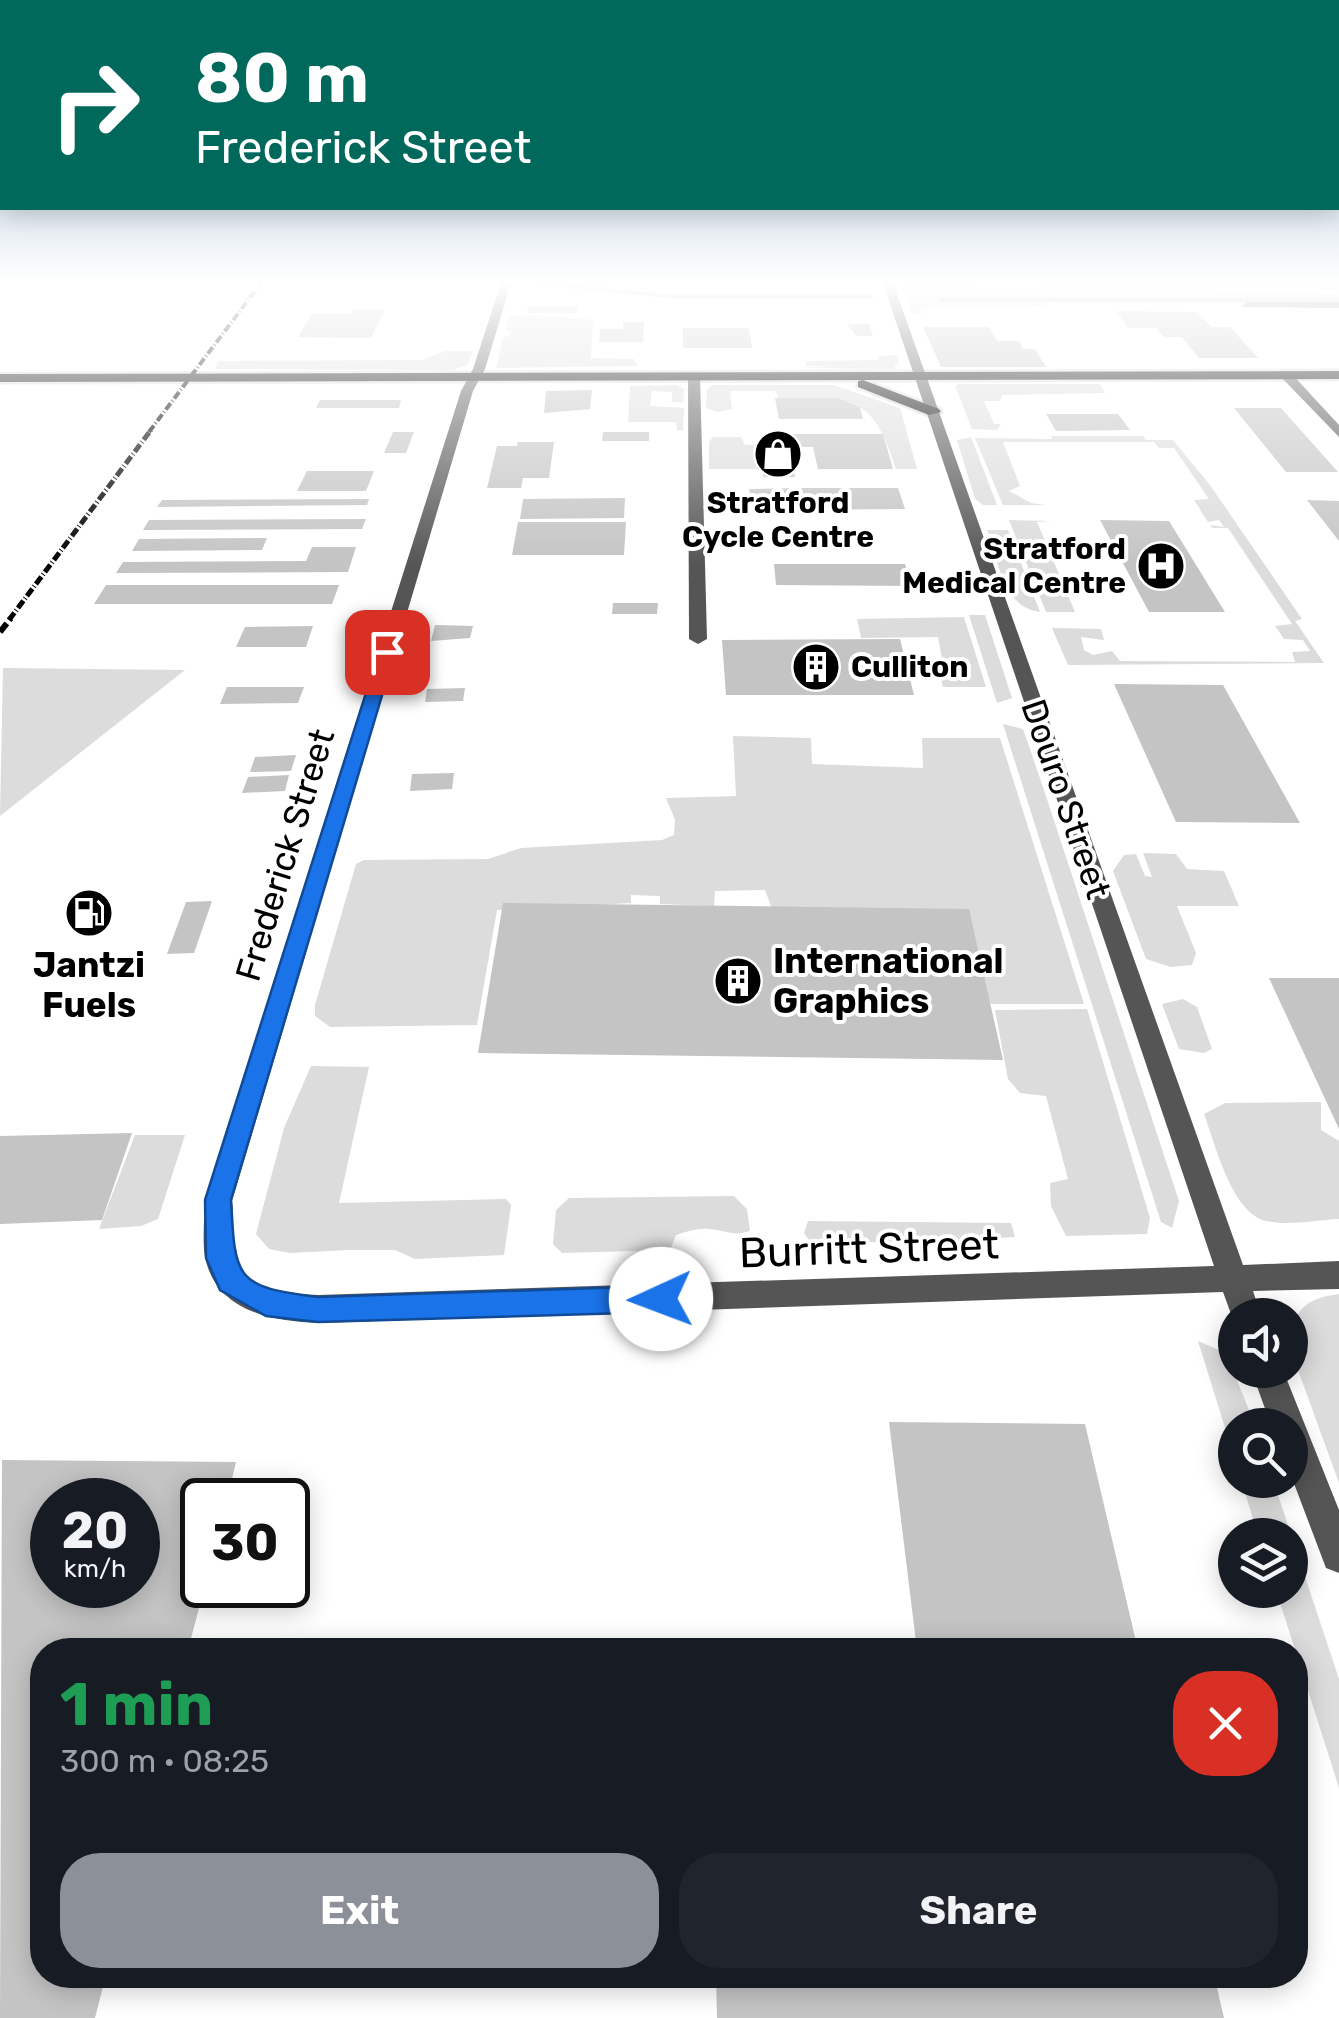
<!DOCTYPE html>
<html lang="en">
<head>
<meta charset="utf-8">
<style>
	body { margin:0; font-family:Rubik,sans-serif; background:#20242c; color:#f1f3f6; height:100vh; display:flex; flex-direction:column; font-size:38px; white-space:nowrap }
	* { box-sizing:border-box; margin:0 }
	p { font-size:32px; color:#9ea1a6 }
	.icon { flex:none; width:55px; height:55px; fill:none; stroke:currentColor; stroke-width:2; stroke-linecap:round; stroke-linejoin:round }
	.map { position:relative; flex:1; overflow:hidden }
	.sheet { position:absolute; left:30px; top:1638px; width:1278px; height:350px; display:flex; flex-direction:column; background:#171b24; border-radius:40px; box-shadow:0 5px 25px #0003 }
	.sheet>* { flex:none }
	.top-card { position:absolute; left:0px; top:0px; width:1340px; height:210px; box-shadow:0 5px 25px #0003; background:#00695c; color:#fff; overflow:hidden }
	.buttons { position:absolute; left:1218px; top:1298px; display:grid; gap:20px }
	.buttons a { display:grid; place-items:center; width:90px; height:90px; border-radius:50%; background:#171b24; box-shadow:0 5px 25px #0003; font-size:50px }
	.speed { position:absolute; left:30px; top:1478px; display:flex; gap:20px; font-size:50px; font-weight:700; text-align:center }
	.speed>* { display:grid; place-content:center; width:130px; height:130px; border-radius:50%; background:#171b24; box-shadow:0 5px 25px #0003; line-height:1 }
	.speed small { font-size:25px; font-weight:400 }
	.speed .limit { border:5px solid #111; border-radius:15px; background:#fff; color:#111 }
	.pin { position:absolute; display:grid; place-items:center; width:85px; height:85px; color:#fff; margin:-42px; border-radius:20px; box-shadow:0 5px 15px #0006 }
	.me { position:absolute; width:110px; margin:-55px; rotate:268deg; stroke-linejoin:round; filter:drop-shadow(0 0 8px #0008) }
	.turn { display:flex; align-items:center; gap:35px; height:210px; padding:0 30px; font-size:45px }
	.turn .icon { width:130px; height:130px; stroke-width:2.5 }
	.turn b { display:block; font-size:70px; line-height:85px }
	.round { display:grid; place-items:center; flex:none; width:105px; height:105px; border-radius:40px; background:#20242c }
	.overview { display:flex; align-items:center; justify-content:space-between; height:170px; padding:0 30px }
	h1 { font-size:60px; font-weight:700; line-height:75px; color:#1e9e55 }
	.primary-button { display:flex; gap:20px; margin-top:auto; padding:20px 30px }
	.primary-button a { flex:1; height:115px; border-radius:40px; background:#8c9099; color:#fff; font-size:40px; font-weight:700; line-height:115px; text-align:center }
	.primary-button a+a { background:#20242c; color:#f1f3f6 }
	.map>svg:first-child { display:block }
	.green { fill:#dcdcdc }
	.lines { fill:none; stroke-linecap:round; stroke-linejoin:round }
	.stream { stroke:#a3a3a3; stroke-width:4 }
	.building { fill:#c4c4c4; fill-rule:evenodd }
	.major-casing { stroke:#dbdbdb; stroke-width:5 }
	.minor { fill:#555; fill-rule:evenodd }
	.major { fill:#000; fill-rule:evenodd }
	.rail-far2 { stroke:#000; stroke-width:4; stroke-dasharray:8 2.5 1 2.5; stroke-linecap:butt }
	.rail-far1 { stroke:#000; stroke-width:5; stroke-dasharray:9 2.5 1 2.5; stroke-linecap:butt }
	.rail { stroke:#000; stroke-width:6; stroke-dasharray:11 4 2.5 4; stroke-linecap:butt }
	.route { fill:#1a73e8; stroke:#114b97; stroke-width:2.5 }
	.labels { text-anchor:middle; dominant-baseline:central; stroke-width:8; stroke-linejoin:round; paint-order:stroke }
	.far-poi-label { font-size:30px; font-weight:bold; fill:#000; stroke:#fff }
	.street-label { font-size:35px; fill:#000; stroke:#fff }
	.poi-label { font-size:35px; font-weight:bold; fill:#000; stroke:#fff; text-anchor:start }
	.near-street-label { font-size:42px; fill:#000; stroke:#fff }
</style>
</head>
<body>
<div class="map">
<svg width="1339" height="2018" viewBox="0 0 1339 2018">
	<rect width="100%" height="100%" fill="#fff"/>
	<!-- green -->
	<g class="green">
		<polygon points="1054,283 1126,283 1133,290 1339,294 1339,303 1045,302 1046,306 920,308 922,314 913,314 902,285 1033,289"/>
		<polygon points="510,314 589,319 593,322 591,358 634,359 638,366 496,368 503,338 512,334 506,329"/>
		<polygon points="445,351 473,351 468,364 454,370 214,369 219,361 422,360"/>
		<polygon points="897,355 899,363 893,366 897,368 892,369 793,368 832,367 806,366 806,361 879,360 878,356"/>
		<polygon points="959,384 1100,384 1105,393 1002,395 1000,401 984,401 994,424 1001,424 997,430 972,429 955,386"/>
		<polygon points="677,385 684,389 683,402 672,402 672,392 652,391 650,406 684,408 683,430 677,430 676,422 628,422 630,386"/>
		<path d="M712 385H834L900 408 917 469H896C872 392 851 398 778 398L776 391H730L732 409 717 412 706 408 707 390Z"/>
		<polygon points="1051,436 1143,436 1146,440 1173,440 1210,485 1302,619 1295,621 1324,663 1068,665 1052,628 1101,629 1104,640 1081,637 1084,650 1093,655 1112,651 1120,661 1295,662 1292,652 1310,651 1303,640 1284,639 1275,626 1292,624 1228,528 1212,528 1210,525 1224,527 1219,520 1208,522 1194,500 1209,499 1174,448 1159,448 1154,442 1003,442 1020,486 1009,491 1031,503 1046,505 1003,505 975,438 1052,439"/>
		<polygon points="713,437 741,437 745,445 755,445 762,469 709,469 709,442"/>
		<polygon points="971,437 997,505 983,505 975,499 957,440"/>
		<polygon points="1009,520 1051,521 1037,522 1075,612 1046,612"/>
		<path d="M987 530H1008L1040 612C1003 608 998 560 987 530Z"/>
		<polygon points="969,615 985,615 1012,698 997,703"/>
		<polygon points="964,617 986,687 943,687 940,675 945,674 938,637 861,638 857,619"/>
		<polygon points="3,668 185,670 0,816"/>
		<polygon points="1003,724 1023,729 1044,790 1179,1201 1172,1228 1161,1222"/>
		<polygon points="733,736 811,738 812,764 923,768 922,738 1000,738 1084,1004 992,1004 771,906 765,890 715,891 714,906 660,904 660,896 631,895 631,903 497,910 477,1025 330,1027 315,1016 315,1005 356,864 364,860 488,859 521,848 662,840 674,835 675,820 666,798 736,796"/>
		<polygon points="1143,853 1176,854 1187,869 1224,871 1239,906 1177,906 1196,953 1192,965 1171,967 1146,959 1113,871 1124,855 1136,854 1145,876 1152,877"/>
		<polygon points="1183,999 1197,1007 1212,1049 1204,1053 1179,1049 1162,1004"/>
		<polygon points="1087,1009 1150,1218 1147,1234 1066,1236 1051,1206 1050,1183 1068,1179 1046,1096 1020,1093 1008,1079 995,1010"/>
		<polygon points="311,1066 369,1067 339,1203 506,1199 511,1205 504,1255 415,1259 395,1250 349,1250 290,1253 269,1249 256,1234 284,1128"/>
		<path d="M1321 1102V1130L1339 1141V1219C1317 1220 1288 1226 1267 1221 1232 1215 1215 1143 1204 1114L1225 1103Z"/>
		<polygon points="135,1135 185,1135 158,1219 141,1226 99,1229"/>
		<path d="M734 1196 747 1209 750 1231C733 1237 726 1230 709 1229 698 1228 686 1232 676 1235L670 1250 562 1253 553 1244 556 1210 569 1198Z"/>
		<polygon points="808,1221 1011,1223 1015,1237 909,1243 810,1241 804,1233"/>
		<path d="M1339 1294V1483L1290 1348C1290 1313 1304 1298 1339 1294Z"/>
		<polygon points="1198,1341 1226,1353 1255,1425 1235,1425 1235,1460"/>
		<polygon points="1241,1480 1273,1480 1339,1679 1339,1788 1276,1590 1290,1590 1290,1535 1258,1535"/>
	</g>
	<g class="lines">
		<!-- stream -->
		<g class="stream">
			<polyline points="536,283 679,297 871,297"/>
			<polyline points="940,300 1339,300"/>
		</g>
	</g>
	<!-- building -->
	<g class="building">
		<polygon points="1127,283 1339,283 1339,292 1317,288 1134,289"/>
		<polygon points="528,306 578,306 577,313 527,313"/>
		<polygon points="354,309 385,309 371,338 298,337 312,314 350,314"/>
		<polygon points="1116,311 1197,312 1212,327 1230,327 1258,358 1199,358 1182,337 1164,337 1156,328 1128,328"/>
		<polygon points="623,322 644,322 643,342 599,342 600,329 623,329"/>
		<polygon points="847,324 869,324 873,336 856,336"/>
		<polygon points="923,327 989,327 997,341 1019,341 1023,349 1035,349 1046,367 941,367"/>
		<polygon points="683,328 749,328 752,348 683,348"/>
		<polygon points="592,390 590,409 544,413 546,391"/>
		<polygon points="775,398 838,398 860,407 863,419 779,419"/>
		<polygon points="320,400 401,400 399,408 316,408"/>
		<polygon points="1234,408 1281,408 1338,472 1286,472"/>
		<polygon points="1046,414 1118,414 1130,430 1056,431"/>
		<polygon points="393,432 414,432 406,453 384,453"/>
		<polygon points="603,432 649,432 649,441 602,441"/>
		<polygon points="789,434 883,434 893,469 818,469 813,447 791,447"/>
		<polygon points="518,442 554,442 549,478 523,478 521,488 487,488 497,446 517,446"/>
		<polygon points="759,447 790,447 795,477 763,477"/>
		<polygon points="307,471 374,471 366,491 297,491"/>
		<polygon points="805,488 898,488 905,509 753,510 749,489"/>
		<polygon points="625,498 624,518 520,519 523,499"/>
		<polygon points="369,499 367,505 157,507 162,500"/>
		<polygon points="1307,500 1339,501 1339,541"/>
		<polygon points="366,519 362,529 143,530 149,520"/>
		<polygon points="1100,520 1169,521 1225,612 1149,612"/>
		<polygon points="518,522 626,522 624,555 512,555"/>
		<polygon points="267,538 262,550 132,551 139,539"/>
		<polygon points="312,547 356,547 348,572 116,573 123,562 306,561"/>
		<polygon points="774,564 905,564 911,586 776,585"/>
		<polygon points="106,585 339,585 332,604 94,604"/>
		<polygon points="613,603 658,603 657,614 612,614"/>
		<polygon points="435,625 473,626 470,638 431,641"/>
		<polygon points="313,626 306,647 236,647 245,627"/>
		<polygon points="900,639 914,695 726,695 722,640"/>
		<polygon points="1114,684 1223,685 1300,823 1176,822"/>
		<polygon points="227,687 304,687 298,703 220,704"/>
		<polygon points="465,688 463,701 425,702 427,689"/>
		<polygon points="296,755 291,771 250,772 255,757"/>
		<polygon points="454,773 452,789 410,791 412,774"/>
		<polygon points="289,775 285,791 242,793 248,777"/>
		<polygon points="212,901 194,953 167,954 186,902"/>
		<polygon points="503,903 969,909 1003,1060 478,1053"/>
		<polygon points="1269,978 1339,978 1339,1129"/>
		<polygon points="132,1133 102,1220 0,1224 0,1136"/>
		<polygon points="889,1422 1085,1424 1138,1650 917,1650"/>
		<path d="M2 1460 236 1462 227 1500H202L205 1585 188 1650H42V1975H106L95 2018H0ZM52 1500H138V1585H52Z"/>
		<polygon points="716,1975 1214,1975 1224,2018 717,2018"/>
	</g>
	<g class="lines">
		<!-- major casing -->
		<g class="major-casing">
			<g id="major">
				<polygon points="1339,371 1339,379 0,382 0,374"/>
				<polygon points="863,380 939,409 941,412 929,415 858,387 858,381"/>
			</g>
		</g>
		<!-- minor -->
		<g class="minor">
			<path d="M501 283H511L485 369 473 391 232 1201C235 1220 231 1240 235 1258 243 1293 290 1294 318 1295L1214 1266 883 283H893L1243 1265 1339 1261V1289L1253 1291 1261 1315H1235V1325L1223 1292 318 1323C271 1321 216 1311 205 1257 202 1239 205 1219 204 1201L461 391 473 369Z"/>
			<polygon points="1246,302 1339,302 1339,308 1242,307"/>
			<polygon points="1282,372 1290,372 1339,425 1339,437 1282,378"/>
			<polygon points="694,373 700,377 707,639 698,644 689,639 688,377"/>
			<polygon points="1251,1370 1283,1370 1339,1510 1339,1573 1326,1568 1290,1473 1290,1425 1271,1425"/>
		</g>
		<!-- major -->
		<use href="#major" class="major"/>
		<!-- rail-far2 -->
		<polyline class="rail-far2" points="149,432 261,283"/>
		<!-- rail-far1 -->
		<polyline class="rail-far1" points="9,620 151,430"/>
		<!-- rail -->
		<polyline class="rail" points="0,632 11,618"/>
	</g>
	<!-- sky -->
	<linearGradient id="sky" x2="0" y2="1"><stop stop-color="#8cadcc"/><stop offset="0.5" stop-color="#fff"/><stop offset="1" stop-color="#fff" stop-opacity="0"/></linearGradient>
	<rect width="1339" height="565" fill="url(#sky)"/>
	<!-- route -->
	<path class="route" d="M387 647 395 652 231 1200C235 1280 236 1287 318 1297L661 1286 671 1290 675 1299 671 1308 661 1312 318 1322 266 1316 220 1290 206 1258 205 1200 379 652Z"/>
	<!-- icons -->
	<defs>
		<g id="shop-disc" transform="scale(2.5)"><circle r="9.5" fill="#000" stroke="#fff"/><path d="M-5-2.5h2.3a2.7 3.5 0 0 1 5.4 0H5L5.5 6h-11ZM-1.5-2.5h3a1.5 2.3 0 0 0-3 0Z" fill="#fff"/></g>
		<g id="hospital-disc" transform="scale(2.5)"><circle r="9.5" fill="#000" stroke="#fff"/><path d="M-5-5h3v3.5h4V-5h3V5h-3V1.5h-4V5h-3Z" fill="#fff"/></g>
		<g id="building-disc" transform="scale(2.5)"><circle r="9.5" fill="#000" stroke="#fff"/><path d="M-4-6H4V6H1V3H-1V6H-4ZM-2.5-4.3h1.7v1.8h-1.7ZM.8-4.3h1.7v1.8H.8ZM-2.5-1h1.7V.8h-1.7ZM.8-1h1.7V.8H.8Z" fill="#fff"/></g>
		<g id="fuel-disc" transform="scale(2.5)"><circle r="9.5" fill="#000" stroke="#fff"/><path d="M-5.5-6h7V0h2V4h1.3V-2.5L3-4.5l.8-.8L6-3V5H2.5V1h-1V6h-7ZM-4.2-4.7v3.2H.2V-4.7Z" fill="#fff"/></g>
	</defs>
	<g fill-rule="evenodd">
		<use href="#shop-disc" x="778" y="454"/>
		<use href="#hospital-disc" x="1161" y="566"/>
		<use href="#building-disc" x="816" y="667"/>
		<use href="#fuel-disc" x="89" y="913"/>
		<use href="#building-disc" x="738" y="981"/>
	</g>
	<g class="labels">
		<!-- far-poi labels -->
		<g class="far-poi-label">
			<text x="778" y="503">Stratford<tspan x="778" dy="34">Cycle Centre</tspan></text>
			<text x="1126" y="549" text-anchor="end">Stratford<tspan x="1126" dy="34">Medical Centre</tspan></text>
			<text x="851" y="667" text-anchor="start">Culliton</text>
		</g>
		<!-- street labels -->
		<g class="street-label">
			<text transform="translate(1066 799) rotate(71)">Douro Street</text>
			<text transform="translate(285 855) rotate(-73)">Frederick Street</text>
		</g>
		<!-- poi labels -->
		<g class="poi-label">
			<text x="773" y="961">International<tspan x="773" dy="40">Graphics</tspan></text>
			<text x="89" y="965" text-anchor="middle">Jantzi<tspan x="89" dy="40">Fuels</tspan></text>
		</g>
		<!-- near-street labels -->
		<g class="near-street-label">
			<text transform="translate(869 1249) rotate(-2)">Burritt Street</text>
		</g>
	</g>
</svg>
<div class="buttons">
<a><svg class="icon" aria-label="sound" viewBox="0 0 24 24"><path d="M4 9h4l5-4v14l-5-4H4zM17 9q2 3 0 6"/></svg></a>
<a><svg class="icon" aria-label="search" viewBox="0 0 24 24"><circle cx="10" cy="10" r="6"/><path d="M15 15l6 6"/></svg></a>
<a><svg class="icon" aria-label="layers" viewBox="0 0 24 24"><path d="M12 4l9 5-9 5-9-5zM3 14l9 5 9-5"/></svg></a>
</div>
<div class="speed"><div>20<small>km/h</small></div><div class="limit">30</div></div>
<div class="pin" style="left:387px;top:652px;background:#d93025"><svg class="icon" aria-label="arrive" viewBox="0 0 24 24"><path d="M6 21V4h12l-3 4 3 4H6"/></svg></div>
<svg class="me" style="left:661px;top:1299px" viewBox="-20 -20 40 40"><circle r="19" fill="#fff"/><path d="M0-13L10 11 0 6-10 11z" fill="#1a73e8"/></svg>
<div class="top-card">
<div class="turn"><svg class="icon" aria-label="right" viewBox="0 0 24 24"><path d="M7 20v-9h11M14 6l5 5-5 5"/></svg><div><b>80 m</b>Frederick Street</div></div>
</div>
<section class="sheet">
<div class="overview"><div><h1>1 min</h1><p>300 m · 08:25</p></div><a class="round" style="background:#d93025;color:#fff"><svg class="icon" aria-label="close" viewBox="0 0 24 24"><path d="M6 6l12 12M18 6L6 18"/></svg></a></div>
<div class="primary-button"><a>Exit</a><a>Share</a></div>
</section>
</div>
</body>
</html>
